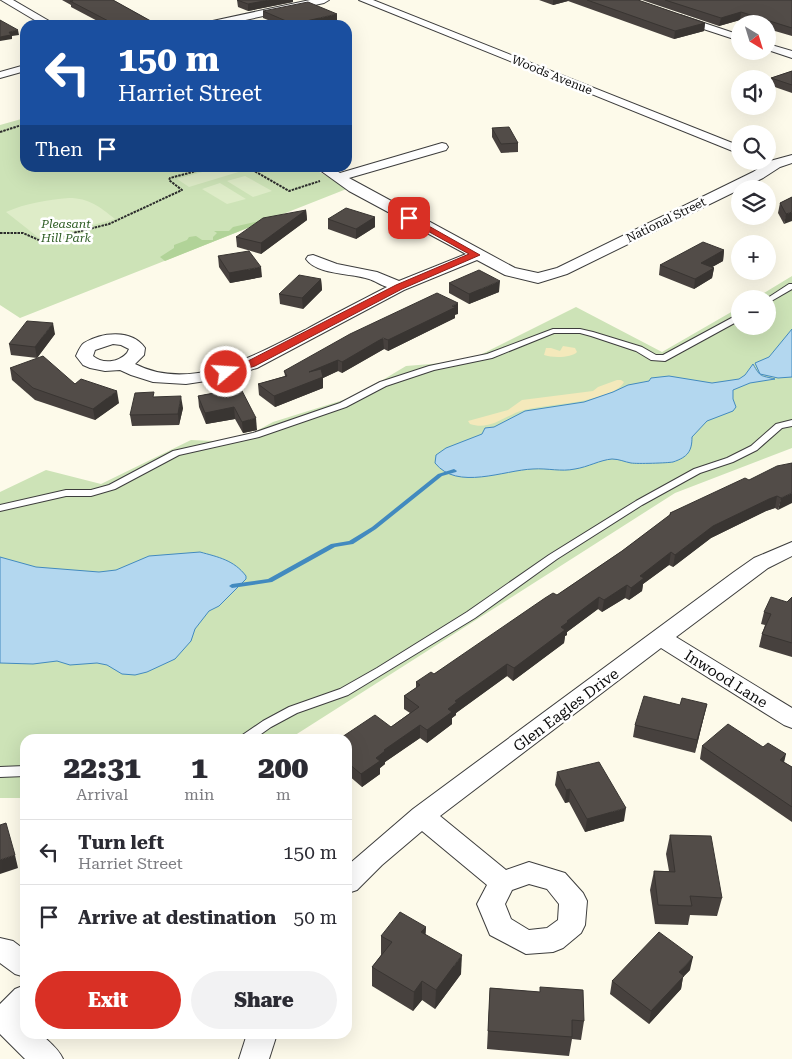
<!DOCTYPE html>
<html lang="en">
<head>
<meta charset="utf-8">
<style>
	body { margin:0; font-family:"Roboto Serif",serif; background:#f2f2f3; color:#2b2b33; height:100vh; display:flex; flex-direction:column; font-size:19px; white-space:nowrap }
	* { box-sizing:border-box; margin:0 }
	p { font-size:16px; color:#7c7c81 }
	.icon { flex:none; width:28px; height:28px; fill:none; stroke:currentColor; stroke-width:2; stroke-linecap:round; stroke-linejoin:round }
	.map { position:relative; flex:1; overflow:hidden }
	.details { position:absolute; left:20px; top:734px; width:332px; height:305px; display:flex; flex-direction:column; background:#fff; border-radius:15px; box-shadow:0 5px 20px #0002 }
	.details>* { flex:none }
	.guide { position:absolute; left:20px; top:20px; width:332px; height:152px; border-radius:15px; box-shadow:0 5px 20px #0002; background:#1a4fa0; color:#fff; overflow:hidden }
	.needle { width:32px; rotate:142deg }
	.tools { position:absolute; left:731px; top:15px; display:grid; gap:10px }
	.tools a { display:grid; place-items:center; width:45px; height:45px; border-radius:50%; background:#fff; box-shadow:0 5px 20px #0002; font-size:25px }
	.pin { position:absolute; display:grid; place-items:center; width:42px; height:42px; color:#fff; margin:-21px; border-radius:10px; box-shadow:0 2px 8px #0006 }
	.me { position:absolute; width:55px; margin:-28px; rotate:72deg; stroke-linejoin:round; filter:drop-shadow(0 0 4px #0008) }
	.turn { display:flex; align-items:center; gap:18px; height:105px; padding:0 15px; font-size:22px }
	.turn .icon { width:65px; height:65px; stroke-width:2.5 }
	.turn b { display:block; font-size:35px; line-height:42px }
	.then { display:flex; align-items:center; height:48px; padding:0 15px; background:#0003; gap:10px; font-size:19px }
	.eta { display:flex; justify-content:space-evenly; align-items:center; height:85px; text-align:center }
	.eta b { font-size:30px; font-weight:800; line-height:35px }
	.button { display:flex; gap:10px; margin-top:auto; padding:10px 15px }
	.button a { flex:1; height:58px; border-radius:30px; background:#d93025; color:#fff; font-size:20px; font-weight:800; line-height:58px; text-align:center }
	.button a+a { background:#f2f2f3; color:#2b2b33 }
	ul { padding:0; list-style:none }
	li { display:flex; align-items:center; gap:15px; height:65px; padding:0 15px; border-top:1px solid #e1e1e2 }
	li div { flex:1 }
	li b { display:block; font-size:19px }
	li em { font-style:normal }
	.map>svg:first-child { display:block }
	.green { fill:#cde3b7 }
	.forest { fill:#b1d398 }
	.sand { fill:#f4e9bb }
	.pitch { fill:#deecc8 }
	.water { fill:#b3d7ef; stroke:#428abf }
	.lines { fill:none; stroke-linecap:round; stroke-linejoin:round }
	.stream { fill:#428abf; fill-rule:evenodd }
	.lane-casing { stroke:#3d3d3d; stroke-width:2 }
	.street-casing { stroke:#3d3d3d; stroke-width:2 }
	.path { stroke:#2c2c2c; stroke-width:2; stroke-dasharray:2.5 1; stroke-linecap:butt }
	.lane { fill:#fff; fill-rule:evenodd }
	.street { fill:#fff; fill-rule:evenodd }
	.wall { fill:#47413e }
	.shaded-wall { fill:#393532 }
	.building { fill:#524c48; stroke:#393532 }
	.route { fill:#d93025; stroke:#8d1f18 }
	.labels { text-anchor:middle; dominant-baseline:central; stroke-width:5; stroke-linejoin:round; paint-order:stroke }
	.far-street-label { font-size:12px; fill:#0a0a0a; stroke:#fff }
	.far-park-label { font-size:12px; font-style:italic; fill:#2c5b22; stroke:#fff }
	.street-label { font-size:15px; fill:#0a0a0a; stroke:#fff }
</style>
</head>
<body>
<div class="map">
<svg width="792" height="1059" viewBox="0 0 792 1059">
	<rect width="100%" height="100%" fill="#fdfaea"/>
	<!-- green -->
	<g class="green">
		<polygon points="25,118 25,168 312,168 349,188 20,318 0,305 0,125"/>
		<polygon points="792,276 792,448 675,493 289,739 25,739 25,798 0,798 0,492 46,470 101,484 191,440 236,442 273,422 356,396 406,366 468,361 576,307 662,352 740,307 740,326 768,326 768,299 754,299"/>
	</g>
	<!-- forest -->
	<polygon class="forest" points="259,221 262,222 165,261 160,257 174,248 174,245 187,240 189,237 196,236 202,240 213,240 213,237 217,233 214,231 229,231 233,227"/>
	<!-- sand -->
	<g class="sand">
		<path d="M563 346 575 348 577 352C572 358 552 358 544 355L546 348H551L560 351Z"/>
		<path d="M617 380H621L624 382C612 403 546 404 524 410 505 415 491 431 470 424L468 421 508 410 522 400 593 391 598 387Z"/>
	</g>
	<!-- pitch -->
	<g class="pitch">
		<polygon points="217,168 241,168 245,170 189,187 177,179"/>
		<polygon points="245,176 272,191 253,197 227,181"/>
		<polygon points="220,183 246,199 227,204 202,189"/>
		<path d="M69 198C89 198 100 207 115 219L45 238H39L6 212C26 203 47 200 69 198Z"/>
	</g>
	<!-- water -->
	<g class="water">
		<polygon points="792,329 792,377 778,378 760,374 755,363 769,357"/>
		<path d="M753 364C761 378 760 375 775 379L750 383 733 390V399L736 407 733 411 707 421 692 437C692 451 688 457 673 462 668 463 637 464 631 463 625 462 619 459 612 459 600 460 588 467 575 469 561 472 548 468 533 469 504 470 457 491 435 463L436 455 446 448 482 434 485 428 494 427 525 411 584 402 613 392 628 385 649 381 651 378 669 376 712 383 739 379 745 375Z"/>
		<path d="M200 552C218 557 234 560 246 576V579L219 606 209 611 195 629 191 641 175 659 147 672 135 675 122 674 107 665 97 663 70 665 57 661 33 664 0 663V557L36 567 99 572 116 570 149 556Z"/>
	</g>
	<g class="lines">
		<!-- stream -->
		<polygon class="stream" points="454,469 457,471 456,472 442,476 376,529 353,544 335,547 272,582 232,588 229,586 232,584 268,579 331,544 349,541 372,527 438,474"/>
		<!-- lane casing -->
		<g class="lane-casing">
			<g id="lane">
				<polygon points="789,284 792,284 792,289 768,303 766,299"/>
				<polygon points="737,315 740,315 740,320 665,361 651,360 636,351 591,336 580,333 554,333 492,358 434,370 386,386 346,407 259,437 179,455 115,489 91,496 66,496 0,511 0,505 66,490 91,490 109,485 173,451 253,433 340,403 380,382 429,366 487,354 553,329 580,329 593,332 642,347 656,355 663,355"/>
				<polygon points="792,420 792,426 782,428 757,450 733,462 700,473 642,505 557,559 475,618 348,695 297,713 271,727 254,739 239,739 241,736 263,721 289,707 340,689 377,668 467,612 549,555 636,501 694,469 727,458 751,446 776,424"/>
				<polygon points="25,766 25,776 0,777 0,767"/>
			</g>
		</g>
		<!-- street casing -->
		<g class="street-casing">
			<g id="street">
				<polygon points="1,0 13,0 56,25 43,25"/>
				<polygon points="310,0 329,0 324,3 222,25 203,25 208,22"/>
				<polygon points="359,0 373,0 740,146 740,154"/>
				<polygon points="680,15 740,35 740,41 676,20 675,18"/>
				<polygon points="768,44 792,51 792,58 768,50"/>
				<polygon points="25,65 25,71 0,78 0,72"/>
				<path d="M442 143 446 144 448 147 446 150 349 178 515 268 538 273 557 268 753 172 770 161 792 155V163L780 167 763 178 567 274 538 283 505 275 477 260 404 290 257 368 219 379 186 384 153 382 131 375 120 370 105 371 90 368 83 365 76 356C78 352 80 346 84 343 102 332 132 329 145 348L144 355 135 364C191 393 255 355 305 330 332 315 360 301 387 287 381 285 375 281 369 279 351 273 317 275 306 259L308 256 313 255 337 264 377 272 399 281 466 254 349 191 317 168H332L340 173ZM113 344 121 345 129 349 127 353C118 363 102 364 93 356L95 350Z"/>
				<path d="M792 542V556L768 568 676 637 792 708V728L784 725 661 648 440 816 506 870 529 862 565 873 583 893 587 901 585 925 581 933 563 948 553 952 526 954 490 935 477 904 487 885 422 831 382 865 357 890 348 893V865L413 809 734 572 754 558ZM529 884 547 889 559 904 558 920 547 928 529 930 511 919 505 904 512 890Z"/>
				<polygon points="0,938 13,941 25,950 25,977 15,974 0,963"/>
				<path d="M25 985V1034H41C49 1042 58 1048 63 1059H25L0 1034V1004L15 989Z"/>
				<polygon points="247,1034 277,1034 269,1059 239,1059"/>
			</g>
		</g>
		<!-- path -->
		<g class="path">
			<polyline points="0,132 25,124"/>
			<polyline points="249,168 289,191 320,181"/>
			<polyline points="0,233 23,233 41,241 109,224 182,190 169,180 170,178 208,168"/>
		</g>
		<!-- lane -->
		<use href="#lane" class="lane"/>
		<!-- street -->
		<use href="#street" class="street"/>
	</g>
	<!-- wall -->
	<g class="wall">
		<polygon points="62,0 113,0 158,25 105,25 71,7 71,5"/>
		<polygon points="237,0 293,2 248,11 238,7"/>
		<polygon points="539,0 638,0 705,23 704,31 674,39 568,1 553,5"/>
		<polygon points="642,0 792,0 792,36 768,29 768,24 752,24 740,20 719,26"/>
		<polygon points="263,11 337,20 318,25 280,25 263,18"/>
		<polygon points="792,71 792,93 769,85 771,78"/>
		<polygon points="492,128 518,143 518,152 501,153 492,137"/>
		<polygon points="792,197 784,224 778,213 780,203"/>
		<polygon points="306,210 307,220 261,254 237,247 236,237"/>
		<polygon points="375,217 375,227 356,239 328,229 328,219"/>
		<polygon points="724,250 723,261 712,267 714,268 712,278 694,289 659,275 660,265"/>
		<polygon points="218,256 262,277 230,283 219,267"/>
		<polygon points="321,279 322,290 303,309 280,304 279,294"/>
		<polygon points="449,283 499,292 469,304 449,293"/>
		<polygon points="458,314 455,315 455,318 388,351 384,349 342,373 338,371 323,378 323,388 275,407 259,395 258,384 285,376 284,371"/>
		<polygon points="55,334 37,358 11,355 9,344"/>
		<polygon points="10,368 75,384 119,403 95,420 35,400 12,380"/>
		<polygon points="224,387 257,430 243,433 235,419 206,424 199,407 198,396 224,391"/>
		<polygon points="155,397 183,408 179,425 132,426 130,415"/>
		<polygon points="792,463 778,510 775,508 766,511 711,538 673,567 669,565 643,584 642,591 629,600 625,598 602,612 598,609 567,632 567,635 565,636 564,643 513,681 507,676 456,713 456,715 452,718 452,724 427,743 420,738 385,762 385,764 380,768 380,774 362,787 348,775 348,739 391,727 410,713 404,709 404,696 416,688 416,682 434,674 557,595 622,551 669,516 670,513 749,480"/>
		<polygon points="792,597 792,657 759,647 762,634 765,625 761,624 764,612 787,602"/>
		<polygon points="707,704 695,753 633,737 635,725 680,705"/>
		<polygon points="702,746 784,762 792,767 792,822 700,759"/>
		<polygon points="557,772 624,821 585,832 569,802 565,803 555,785"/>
		<polygon points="670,835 722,898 717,916 690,915 688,925 655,924 650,890 654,871 669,871 666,854"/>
		<polygon points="426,927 425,934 461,974 435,1009 422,1000 413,1011 372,986 372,967 381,955 381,936"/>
		<polygon points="690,970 683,977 681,989 649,1024 610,994 612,981"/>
		<polygon points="540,987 584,1021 581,1040 572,1039 569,1056 487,1049 490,988 540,992"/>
	</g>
	<!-- shaded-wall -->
	<g class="shaded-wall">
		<polygon points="269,0 293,0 293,2 248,11 248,4"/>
		<polygon points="553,0 568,0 568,1 553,5"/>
		<polygon points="741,12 740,20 719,26 721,18"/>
		<polygon points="337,14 337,20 318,25 293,25 293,24"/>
		<polygon points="705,23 704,31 674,39 675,31"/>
		<polygon points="18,30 19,35 12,36 12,39 0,41 0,37 9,32"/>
		<polygon points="306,210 307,220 261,254 261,243"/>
		<polygon points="792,212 792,221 784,224 786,214"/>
		<polygon points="375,217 375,227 356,239 356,229"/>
		<polygon points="724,250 723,261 700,274 701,263"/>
		<polygon points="261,267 262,277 230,283 229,273"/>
		<polygon points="714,268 712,278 694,289 695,279"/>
		<polygon points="321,279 322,290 303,309 302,298"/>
		<polygon points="500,281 499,292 469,304 469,294"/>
		<polygon points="458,303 458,314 455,315 455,318 388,351 388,340"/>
		<polygon points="53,323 55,334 37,358 35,347"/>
		<polygon points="383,338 384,349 342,373 342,362"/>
		<polygon points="338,360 338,371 323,378 323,388 275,407 274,396 309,372"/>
		<polygon points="117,391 119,403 95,420 93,409"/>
		<polygon points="181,396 183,408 179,425 178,414"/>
		<polygon points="234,407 235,419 206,424 205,413"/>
		<polygon points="256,418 257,430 243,433 242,422"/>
		<polygon points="792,493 792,503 778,510 781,498"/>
		<polygon points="777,496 775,508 766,511 711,538 673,567 675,555 713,526 769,499"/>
		<polygon points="671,552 669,565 643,584 642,591 629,600 631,588 640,576"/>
		<polygon points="627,585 625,598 602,612 604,600"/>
		<polygon points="599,597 598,609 567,632 567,635 565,636 564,643 513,681 514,668 567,621"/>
		<polygon points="507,664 507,676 456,713 456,715 452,718 452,724 427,743 427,730 448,709 455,701"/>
		<polygon points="707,704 704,716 695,753 697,740"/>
		<polygon points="420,725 420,738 385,762 385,764 380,768 380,774 362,787 361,774 376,758 384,750"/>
		<polygon points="786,754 783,767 780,760"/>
		<polygon points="570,789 569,802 565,803 566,790"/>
		<polygon points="626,808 624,821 585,832 587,819"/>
		<polygon points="15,855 18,868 0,874 0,860"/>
		<polygon points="426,927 425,945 421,932"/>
		<polygon points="462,955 461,974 435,1009 436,990"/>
		<polygon points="693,957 690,970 683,977 681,989 649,1024 651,1011 679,972"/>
		<polygon points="422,981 422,1000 413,1011 414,992"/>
	</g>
	<!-- building -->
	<g class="building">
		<polygon points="72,0 113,0 158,25 116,25 70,1 73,1"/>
		<polygon points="237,0 269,0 248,4"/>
		<polygon points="587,0 638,0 705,23 675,31"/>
		<polygon points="665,0 792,0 792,28 741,12 721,18"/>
		<polygon points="308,2 337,14 293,24 263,11"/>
		<polygon points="0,20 18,30 9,32 11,35 0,37"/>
		<polygon points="792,71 792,85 771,78"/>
		<polygon points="509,127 518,143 501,144 492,128"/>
		<polygon points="792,197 792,212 786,214 780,203"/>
		<polygon points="346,208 375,217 356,229 328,219"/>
		<polygon points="306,210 261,243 236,237 263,218"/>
		<polygon points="703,242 724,250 701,263 714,268 695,279 660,265"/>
		<polygon points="249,251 261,267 229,273 218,256"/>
		<polygon points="479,270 500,281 469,294 449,283"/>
		<polygon points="299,275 321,279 302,298 279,294"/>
		<polygon points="437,293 458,303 452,306 456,307 388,340 383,338 342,362 338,360 309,372 321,369 323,377 274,396 258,384 287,376 284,371 350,334"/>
		<polygon points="27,321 53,323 35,347 9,344"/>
		<polygon points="43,356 75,384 81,379 117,391 93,409 33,388 10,368"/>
		<polygon points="239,385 256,418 242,422 234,407 205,413 198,396 225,391 224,387"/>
		<polygon points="154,392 153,397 181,396 178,414 130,415 135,393"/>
		<polygon points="792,463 792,493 781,498 777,496 769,499 713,526 675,555 671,552 640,576 644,578 631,588 627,585 604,600 599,597 567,621 568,622 561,627 565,630 514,668 507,664 455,701 457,702 448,709 452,712 427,730 420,725 384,750 385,751 376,758 380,761 361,774 348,763 348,739 339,739 375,715 391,727 419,707 404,696 420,685 416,682 431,672 434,674 545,598 553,593 557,595 622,551 671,514 670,513 745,478 749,480 777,466"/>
		<polygon points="771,597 787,602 792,597 792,643 762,634 771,614 764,612"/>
		<polygon points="644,696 680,705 682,698 707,704 697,740 635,725"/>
		<polygon points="728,724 763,747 768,743 786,754 780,760 792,767 792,807 702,746"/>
		<polygon points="599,762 626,808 587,819 570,789 566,790 557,772"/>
		<polygon points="6,823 15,855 0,860 0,825"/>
		<polygon points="670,835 711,836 722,898 690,896 692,906 658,905 654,871 675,872"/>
		<polygon points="400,912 426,927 421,932 462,955 436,990 422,981 414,992 372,967 392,942 381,936"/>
		<polygon points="659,932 693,957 679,972 684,976 651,1011 612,981"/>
		<polygon points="540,987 583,990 584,1021 572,1020 572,1037 488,1031 490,988 540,992"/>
	</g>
	<!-- route -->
	<polygon class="route" points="406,216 411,216 480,255 402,289 255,366 229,374 222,374 222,370 248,361 396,285 469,254 406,219"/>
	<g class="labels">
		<!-- far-street labels -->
		<g class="far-street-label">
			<text transform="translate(552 75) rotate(22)">Woods Avenue</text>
			<text transform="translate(666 220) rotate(-26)">National Street</text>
		</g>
		<!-- far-park labels -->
		<g class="far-park-label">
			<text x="66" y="224">Pleasant<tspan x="66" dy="14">Hill Park</tspan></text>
		</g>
		<!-- street labels -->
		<g class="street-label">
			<text transform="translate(726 679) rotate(32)">Inwood Lane</text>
			<text transform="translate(566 710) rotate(-37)">Glen Eagles Drive</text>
		</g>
	</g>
</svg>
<div class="tools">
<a><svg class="needle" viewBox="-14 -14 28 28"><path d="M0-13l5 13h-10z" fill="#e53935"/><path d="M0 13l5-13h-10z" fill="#7c7c81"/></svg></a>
<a><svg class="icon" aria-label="sound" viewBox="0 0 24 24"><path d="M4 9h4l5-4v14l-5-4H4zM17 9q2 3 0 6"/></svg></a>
<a><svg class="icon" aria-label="search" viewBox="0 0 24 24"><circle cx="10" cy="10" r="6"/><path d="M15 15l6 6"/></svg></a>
<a><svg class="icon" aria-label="layers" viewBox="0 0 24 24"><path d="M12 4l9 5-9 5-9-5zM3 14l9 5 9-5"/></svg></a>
<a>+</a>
<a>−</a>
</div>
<div class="pin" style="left:409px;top:218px;background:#d93025"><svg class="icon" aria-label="arrive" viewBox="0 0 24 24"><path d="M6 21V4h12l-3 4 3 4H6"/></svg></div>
<svg class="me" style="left:226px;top:372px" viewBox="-20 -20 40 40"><circle r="17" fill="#d93025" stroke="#fff" stroke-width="3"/><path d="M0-11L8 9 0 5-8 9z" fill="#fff"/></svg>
<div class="guide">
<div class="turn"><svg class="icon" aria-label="left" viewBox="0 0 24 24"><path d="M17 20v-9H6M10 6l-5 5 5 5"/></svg><div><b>150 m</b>Harriet Street</div></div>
<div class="then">Then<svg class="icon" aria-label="arrive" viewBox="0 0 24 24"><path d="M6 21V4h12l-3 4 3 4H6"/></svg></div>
</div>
<section class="details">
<div class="eta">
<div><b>22:31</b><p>Arrival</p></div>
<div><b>1</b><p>min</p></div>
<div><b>200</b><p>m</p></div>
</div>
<ul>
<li><svg class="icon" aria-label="left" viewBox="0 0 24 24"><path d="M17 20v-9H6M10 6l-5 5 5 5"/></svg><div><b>Turn left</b><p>Harriet Street</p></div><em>150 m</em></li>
<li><svg class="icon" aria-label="arrive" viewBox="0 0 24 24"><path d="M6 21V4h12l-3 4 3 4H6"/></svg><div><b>Arrive at destination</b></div><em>50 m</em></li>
</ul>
<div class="button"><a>Exit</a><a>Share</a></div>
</section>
</div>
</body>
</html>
